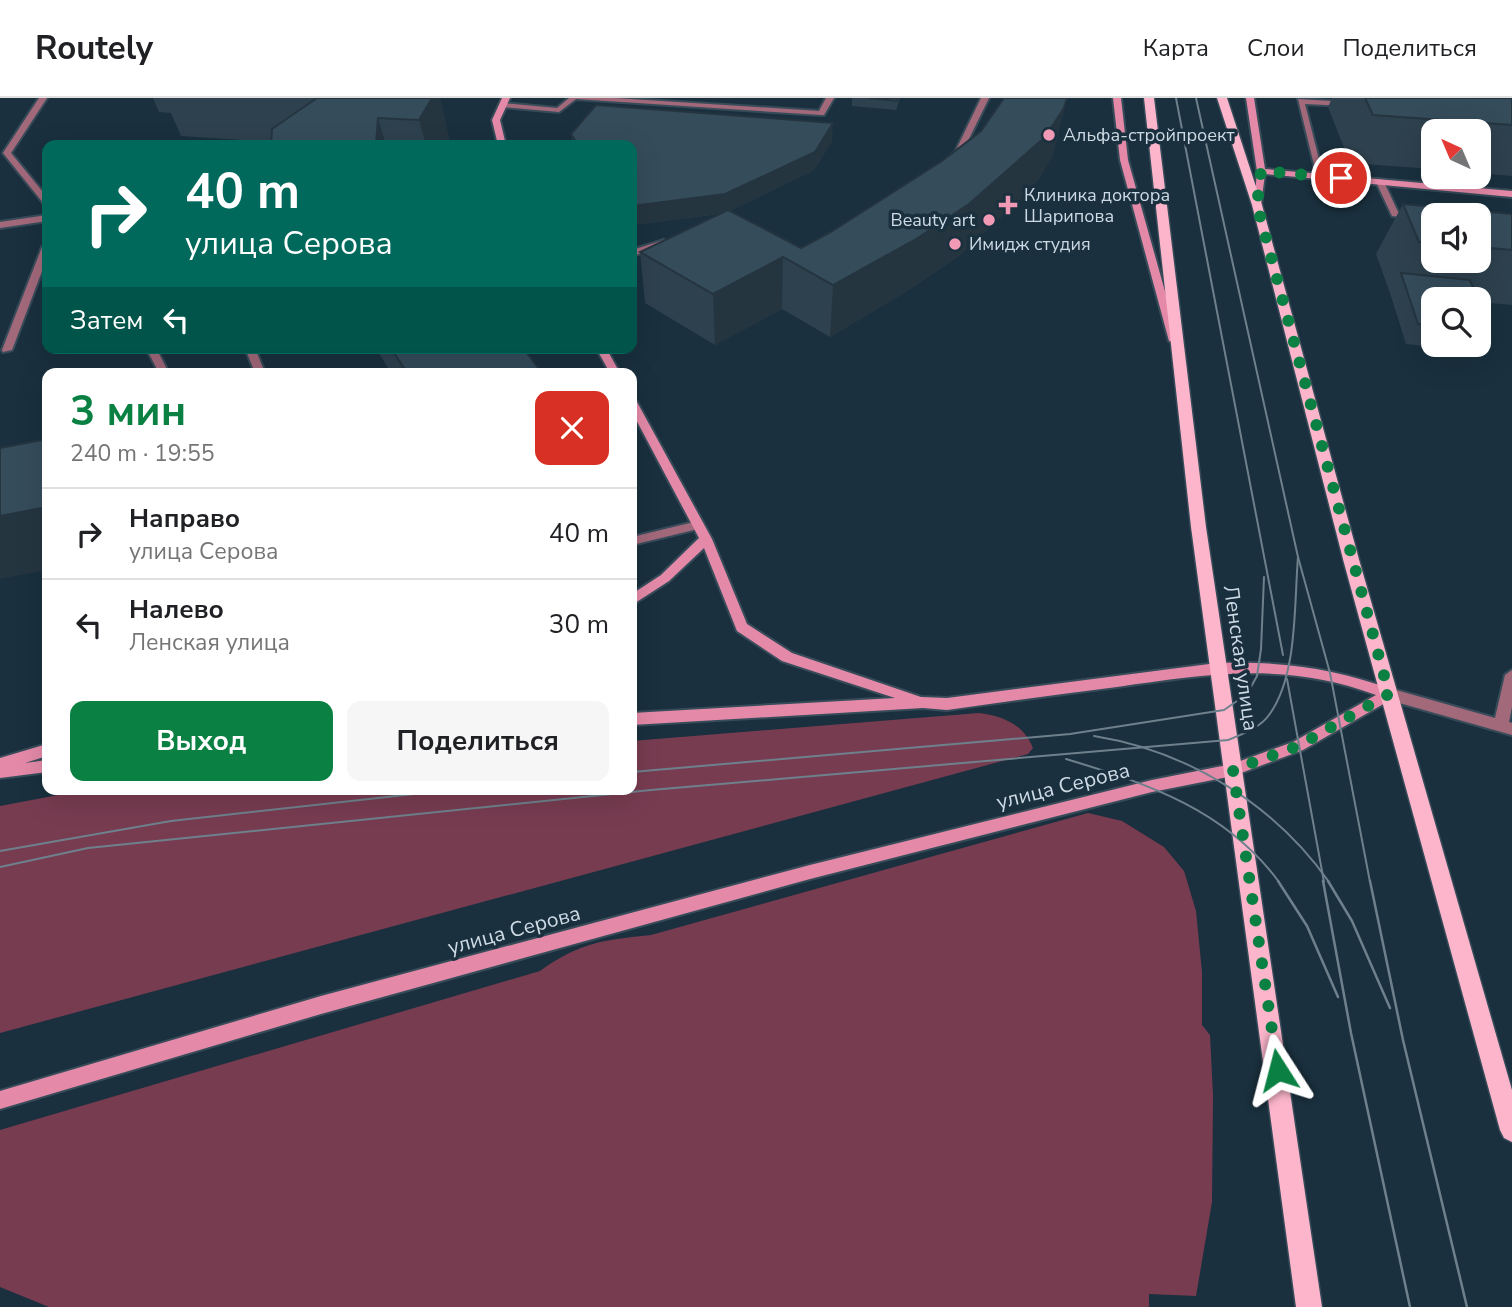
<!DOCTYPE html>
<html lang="ru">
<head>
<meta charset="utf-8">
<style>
	body { margin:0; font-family:"Nunito Sans",sans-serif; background:#f6f6f6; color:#202124; height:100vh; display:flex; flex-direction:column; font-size:26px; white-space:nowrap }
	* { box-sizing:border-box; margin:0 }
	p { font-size:23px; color:#757577 }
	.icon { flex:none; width:38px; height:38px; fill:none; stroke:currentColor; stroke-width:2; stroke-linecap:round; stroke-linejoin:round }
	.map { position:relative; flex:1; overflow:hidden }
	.drawer { position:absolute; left:42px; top:270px; width:595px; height:427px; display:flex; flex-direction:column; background:#fff; border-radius:14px; box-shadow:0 7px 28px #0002 }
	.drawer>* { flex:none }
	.guide { position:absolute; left:42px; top:42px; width:595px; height:214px; border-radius:14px; box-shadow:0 7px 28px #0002; background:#00695c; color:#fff; overflow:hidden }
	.needle { width:46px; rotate:316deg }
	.tools { position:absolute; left:1421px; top:21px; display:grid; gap:14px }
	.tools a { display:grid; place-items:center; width:70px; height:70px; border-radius:14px; background:#fff; box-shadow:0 7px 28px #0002; font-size:35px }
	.pin { position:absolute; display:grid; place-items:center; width:60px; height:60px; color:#fff; margin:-30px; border:4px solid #fff; border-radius:50%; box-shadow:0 2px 7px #0007 }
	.me { position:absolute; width:77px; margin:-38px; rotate:351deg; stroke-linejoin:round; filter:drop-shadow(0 0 5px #0008) }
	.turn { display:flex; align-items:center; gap:24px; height:147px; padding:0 28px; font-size:32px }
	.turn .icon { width:91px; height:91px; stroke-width:2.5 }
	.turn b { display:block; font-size:49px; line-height:60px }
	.then { display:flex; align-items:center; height:66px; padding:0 28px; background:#0003; gap:14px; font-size:26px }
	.round { display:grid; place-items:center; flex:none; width:74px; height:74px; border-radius:14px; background:#f6f6f6 }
	.head { display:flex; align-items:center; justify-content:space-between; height:119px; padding:0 28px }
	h1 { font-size:42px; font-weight:700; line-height:52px; color:#0b8043 }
	.cta { display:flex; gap:14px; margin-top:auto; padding:14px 28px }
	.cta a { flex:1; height:80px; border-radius:14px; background:#0b8043; color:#fff; font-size:28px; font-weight:700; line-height:80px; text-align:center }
	.cta a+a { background:#f6f6f6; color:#202124 }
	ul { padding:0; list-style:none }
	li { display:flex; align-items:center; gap:21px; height:91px; padding:0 28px; border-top:2px solid #e0e0e0 }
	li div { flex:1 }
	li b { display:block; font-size:26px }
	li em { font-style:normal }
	header { display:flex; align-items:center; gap:42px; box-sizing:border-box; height:98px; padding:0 35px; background:#fff; border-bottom:2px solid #e0e0e0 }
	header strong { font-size:33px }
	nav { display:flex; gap:38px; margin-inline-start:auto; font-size:24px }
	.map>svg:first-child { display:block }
	.green { fill:#783c51 }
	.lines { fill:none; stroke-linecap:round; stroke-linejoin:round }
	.lane-casing { stroke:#374b59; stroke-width:4 }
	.secondary-casing { stroke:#374b59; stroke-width:4 }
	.primary-casing { stroke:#374b59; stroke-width:3 }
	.lane { fill:#a2697b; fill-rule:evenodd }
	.secondary { fill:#e48aa8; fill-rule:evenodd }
	.primary { fill:#fcb5cb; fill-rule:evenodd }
	.tram-far1 { stroke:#6e808c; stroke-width:2 }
	.tram { stroke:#6e808c; stroke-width:2.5 }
	.wall { fill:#2e414e; fill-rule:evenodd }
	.shaded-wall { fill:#253540 }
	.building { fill:#354c5b; stroke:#253540; stroke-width:2 }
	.route { stroke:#0b8043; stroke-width:12; stroke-dasharray:0 21.6 }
	.poi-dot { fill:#f09ab6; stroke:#1a303e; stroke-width:2.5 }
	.labels { text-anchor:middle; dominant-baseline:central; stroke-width:7; stroke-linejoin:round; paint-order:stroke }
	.far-poi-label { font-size:18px; fill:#cddae4; stroke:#1a303e; text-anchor:start }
	.street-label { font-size:21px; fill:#cddae4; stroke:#1a303e }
</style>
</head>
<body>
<header>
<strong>Routely</strong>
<nav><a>Карта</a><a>Слои</a><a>Поделиться</a></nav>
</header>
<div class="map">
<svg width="1512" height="1209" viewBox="0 0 1512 1209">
	<rect width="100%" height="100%" fill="#1a303e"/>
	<!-- green -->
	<g class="green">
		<path d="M979 615C1002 618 1024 626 1033 650L1028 656 0 935V708L90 691H632V643Z"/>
		<path d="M1088 715 1122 723 1164 749 1184 773 1196 813 1202 874V927L1210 937 1213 997 1212 1104 1196 1198 1149 1196V1209H49L0 1189V1032L540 873C581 844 603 842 651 837Z"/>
	</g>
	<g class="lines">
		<!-- lane casing -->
		<g class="lane-casing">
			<g id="lane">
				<polygon points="39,0 47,0 11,55 47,99 47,107 44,106 3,55"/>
				<polygon points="569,0 615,0 819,13 826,0 834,0 824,17 821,17 576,1 559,14 503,9 499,7 503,5 557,10"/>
				<polygon points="981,0 989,0 962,55 954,63 948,63 947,61 955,54"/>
				<polygon points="1298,1 1348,4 1352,6 1348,8 1305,6 1324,81 1317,79"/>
				<polygon points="1380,81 1384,84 1398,114 1436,117 1433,117 1433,122 1392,118 1376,84"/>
				<polygon points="47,117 47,123 0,130 0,124"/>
				<polygon points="664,142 668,145 667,147 632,158 632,152"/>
				<polygon points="47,146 47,160 12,252 3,254 2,252 42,149"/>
				<polygon points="146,250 156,250 169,275 159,275"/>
				<polygon points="245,250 255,250 265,275 255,275"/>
				<polygon points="698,423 702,424 704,427 702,430 632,447 632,439"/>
				<polygon points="1512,572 1512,609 1509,624 1512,625 1512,637 1389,602 1384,600 1382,596 1384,592 1389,590 1495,620 1505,577"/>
			</g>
		</g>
		<!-- secondary casing -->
		<g class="secondary-casing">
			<g id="secondary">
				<polygon points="502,0 510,0 500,22 506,47 498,47 492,22"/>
				<polygon points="1113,0 1121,0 1128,62 1179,243 1178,245 1169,243 1120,62"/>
				<polygon points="1246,0 1254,0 1265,71 1512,93 1512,99 1265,76 1261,107 1254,109 1257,73"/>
				<polygon points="596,250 606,250 620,275 610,275"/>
				<path d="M632 301 637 304 712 441 747 526 792 555 921 599 947 600 1217 565C1282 563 1333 570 1394 592L1396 596 1394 600 1303 652 1233 678 1152 694 810 781 321 916 0 1011V993L321 898 810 767 1152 682 1232 666 1293 644 1376 597C1285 563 1209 576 1117 589 1060 596 1004 604 947 612L923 610 632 627V615L895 600 782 563 737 533 704 450 669 483 632 507V496L661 477 699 440 632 314Z"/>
				<polygon points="47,646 47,658 25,665 47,662 47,674 0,680 0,660"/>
			</g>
		</g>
		<!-- primary casing -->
		<g class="primary-casing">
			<g id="primary">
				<polygon points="1144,0 1154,0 1206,429 1322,1209 1296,1209 1191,429"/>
				<polygon points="1217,0 1227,0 1262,107 1360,465 1512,992 1512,1044 1504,1040 1500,1032 1344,465 1252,107"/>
			</g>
		</g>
		<!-- lane -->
		<use href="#lane" class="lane"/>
		<!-- secondary -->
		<use href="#secondary" class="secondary"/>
		<!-- primary -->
		<use href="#primary" class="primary"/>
		<!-- tram-far1 -->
		<g class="tram-far1">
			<polyline points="1176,0 1283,557"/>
			<polyline points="1196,0 1298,459 1330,575 1370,784"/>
			<polyline points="1287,581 1324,784"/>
			<path d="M1094 638C1188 653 1274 706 1329 784"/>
			<path d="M1066 661C1149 686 1226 712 1279 784"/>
			<polyline points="632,674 1070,636 1224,612 1247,596 1257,578 1261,551 1264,479"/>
			<polyline points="0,753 171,723 459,691"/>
			<path d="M0 769 88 750 651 692 1228 642C1242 636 1260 630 1269 617 1298 578 1294 505 1298 459"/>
		</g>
		<!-- tram -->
		<g class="tram">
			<polyline points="1278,783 1307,828 1338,899"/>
			<polyline points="1323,783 1351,935 1410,1209"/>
			<polyline points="1328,783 1352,823 1390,910"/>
			<polyline points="1370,783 1403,942 1467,1209"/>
		</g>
	</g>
	<!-- wall -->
	<g class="wall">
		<polygon points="153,0 440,0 449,41 446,47 271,47 271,44 181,38 171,15 159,14"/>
		<polygon points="852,0 900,0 896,12 852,8"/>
		<polygon points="1332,0 1512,0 1512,78 1479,75 1479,33 1433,33 1433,71 1350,65 1328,9"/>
		<polygon points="571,36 832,43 814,72 730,113 801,150 1053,58 1034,88 960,157 909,192 830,239 782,211 715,247 645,205 640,154 720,116 632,127 632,47 573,47"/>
		<path d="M1403 106 1512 116V207L1479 204V201H1433V247H1479V204L1490 233 1476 254 1406 246 1390 195 1376 156ZM1433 117H1479V163H1433Z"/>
		<polygon points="376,250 523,250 542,275 391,275"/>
	</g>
	<!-- shaded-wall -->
	<g class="shaded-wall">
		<polygon points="432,0 440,0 449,41 446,47 426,47 419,22"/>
		<polygon points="1067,0 1053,58 1034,88 960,157 909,192 830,239 833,187"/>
		<polygon points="378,20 386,47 376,47"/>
		<polygon points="833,25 832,43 814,72 726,115 632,127 632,108"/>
		<polygon points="783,159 782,211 715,247 713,196"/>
		<polygon points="47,409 47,472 0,481 0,418"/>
	</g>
	<!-- building -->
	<g class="building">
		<polygon points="317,0 432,0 419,22 378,20 376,47 271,47 272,31"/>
		<polygon points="869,0 898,0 897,3"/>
		<polygon points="1004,0 1067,0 1064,10 1045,39 969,106 916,141 833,187 783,159 713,196 640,154 728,112 801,150 831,134 942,63 981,33"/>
		<polygon points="1365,0 1512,0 1512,27 1373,17"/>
		<polygon points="596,7 833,25 815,54 725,96 632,108 632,47 578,47 571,36"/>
		<polygon points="1403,106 1512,116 1512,152 1479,149 1479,117 1433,117 1433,145 1419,144"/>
		<polygon points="1401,175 1470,182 1478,201 1433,201 1433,228 1418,226"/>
		<polygon points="1479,204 1490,233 1479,232"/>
		<polygon points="391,250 523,250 542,275 407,275"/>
		<polygon points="47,341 47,409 0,418 0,350"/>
	</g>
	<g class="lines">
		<!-- route -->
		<polyline class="route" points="1278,972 1233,672 1298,648 1389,596 1257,107 1261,73 1341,80"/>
	</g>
	<!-- markers -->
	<g class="poi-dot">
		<circle cx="1049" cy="37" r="7"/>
		<path d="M1004.5 96.5h7v7h7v7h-7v7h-7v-7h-7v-7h7z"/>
		<circle cx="989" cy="122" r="7"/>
		<circle cx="955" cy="146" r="7"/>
	</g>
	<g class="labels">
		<!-- far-poi labels -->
		<g class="far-poi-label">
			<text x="1063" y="37">Альфа-стройпроект</text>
			<text x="1024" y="97">Клиника доктора<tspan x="1024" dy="21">Шарипова</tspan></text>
			<text x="975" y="122" text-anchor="end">Beauty art</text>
			<text x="969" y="146">Имидж студия</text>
		</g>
		<!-- street labels -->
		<g class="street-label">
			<text transform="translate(1241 560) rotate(82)">Ленская улица</text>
			<text transform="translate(1063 688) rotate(-14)">улица Серова</text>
			<text transform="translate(514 832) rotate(-15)">улица Серова</text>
		</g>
	</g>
</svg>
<div class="tools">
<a><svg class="needle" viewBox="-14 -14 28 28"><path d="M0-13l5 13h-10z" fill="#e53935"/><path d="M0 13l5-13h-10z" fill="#757577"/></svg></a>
<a><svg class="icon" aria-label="sound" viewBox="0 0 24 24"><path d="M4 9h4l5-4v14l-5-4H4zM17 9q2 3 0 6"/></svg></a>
<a><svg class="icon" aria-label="search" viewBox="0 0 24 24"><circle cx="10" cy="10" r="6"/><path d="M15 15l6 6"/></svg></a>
</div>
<div class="pin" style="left:1341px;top:80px;background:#d93025"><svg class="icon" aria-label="arrive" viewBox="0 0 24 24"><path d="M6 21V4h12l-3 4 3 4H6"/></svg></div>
<svg class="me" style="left:1278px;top:972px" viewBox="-20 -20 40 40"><path d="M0-17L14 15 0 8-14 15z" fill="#0b8043" stroke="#fff" stroke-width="4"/></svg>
<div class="guide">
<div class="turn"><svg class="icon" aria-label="right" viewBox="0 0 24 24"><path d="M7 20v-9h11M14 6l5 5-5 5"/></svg><div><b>40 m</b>улица Серова</div></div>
<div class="then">Затем<svg class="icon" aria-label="left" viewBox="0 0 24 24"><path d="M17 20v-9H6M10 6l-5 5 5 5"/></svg></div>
</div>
<section class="drawer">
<div class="head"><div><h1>3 мин</h1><p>240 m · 19:55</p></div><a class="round" style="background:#d93025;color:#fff"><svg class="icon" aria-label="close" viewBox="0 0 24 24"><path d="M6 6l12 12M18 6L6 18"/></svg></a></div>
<ul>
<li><svg class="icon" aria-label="right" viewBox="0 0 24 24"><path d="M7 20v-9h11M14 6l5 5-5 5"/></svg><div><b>Направо</b><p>улица Серова</p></div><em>40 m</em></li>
<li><svg class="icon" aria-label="left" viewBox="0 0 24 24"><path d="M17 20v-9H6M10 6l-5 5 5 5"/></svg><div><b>Налево</b><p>Ленская улица</p></div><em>30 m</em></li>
</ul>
<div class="cta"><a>Выход</a><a>Поделиться</a></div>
</section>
</div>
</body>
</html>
